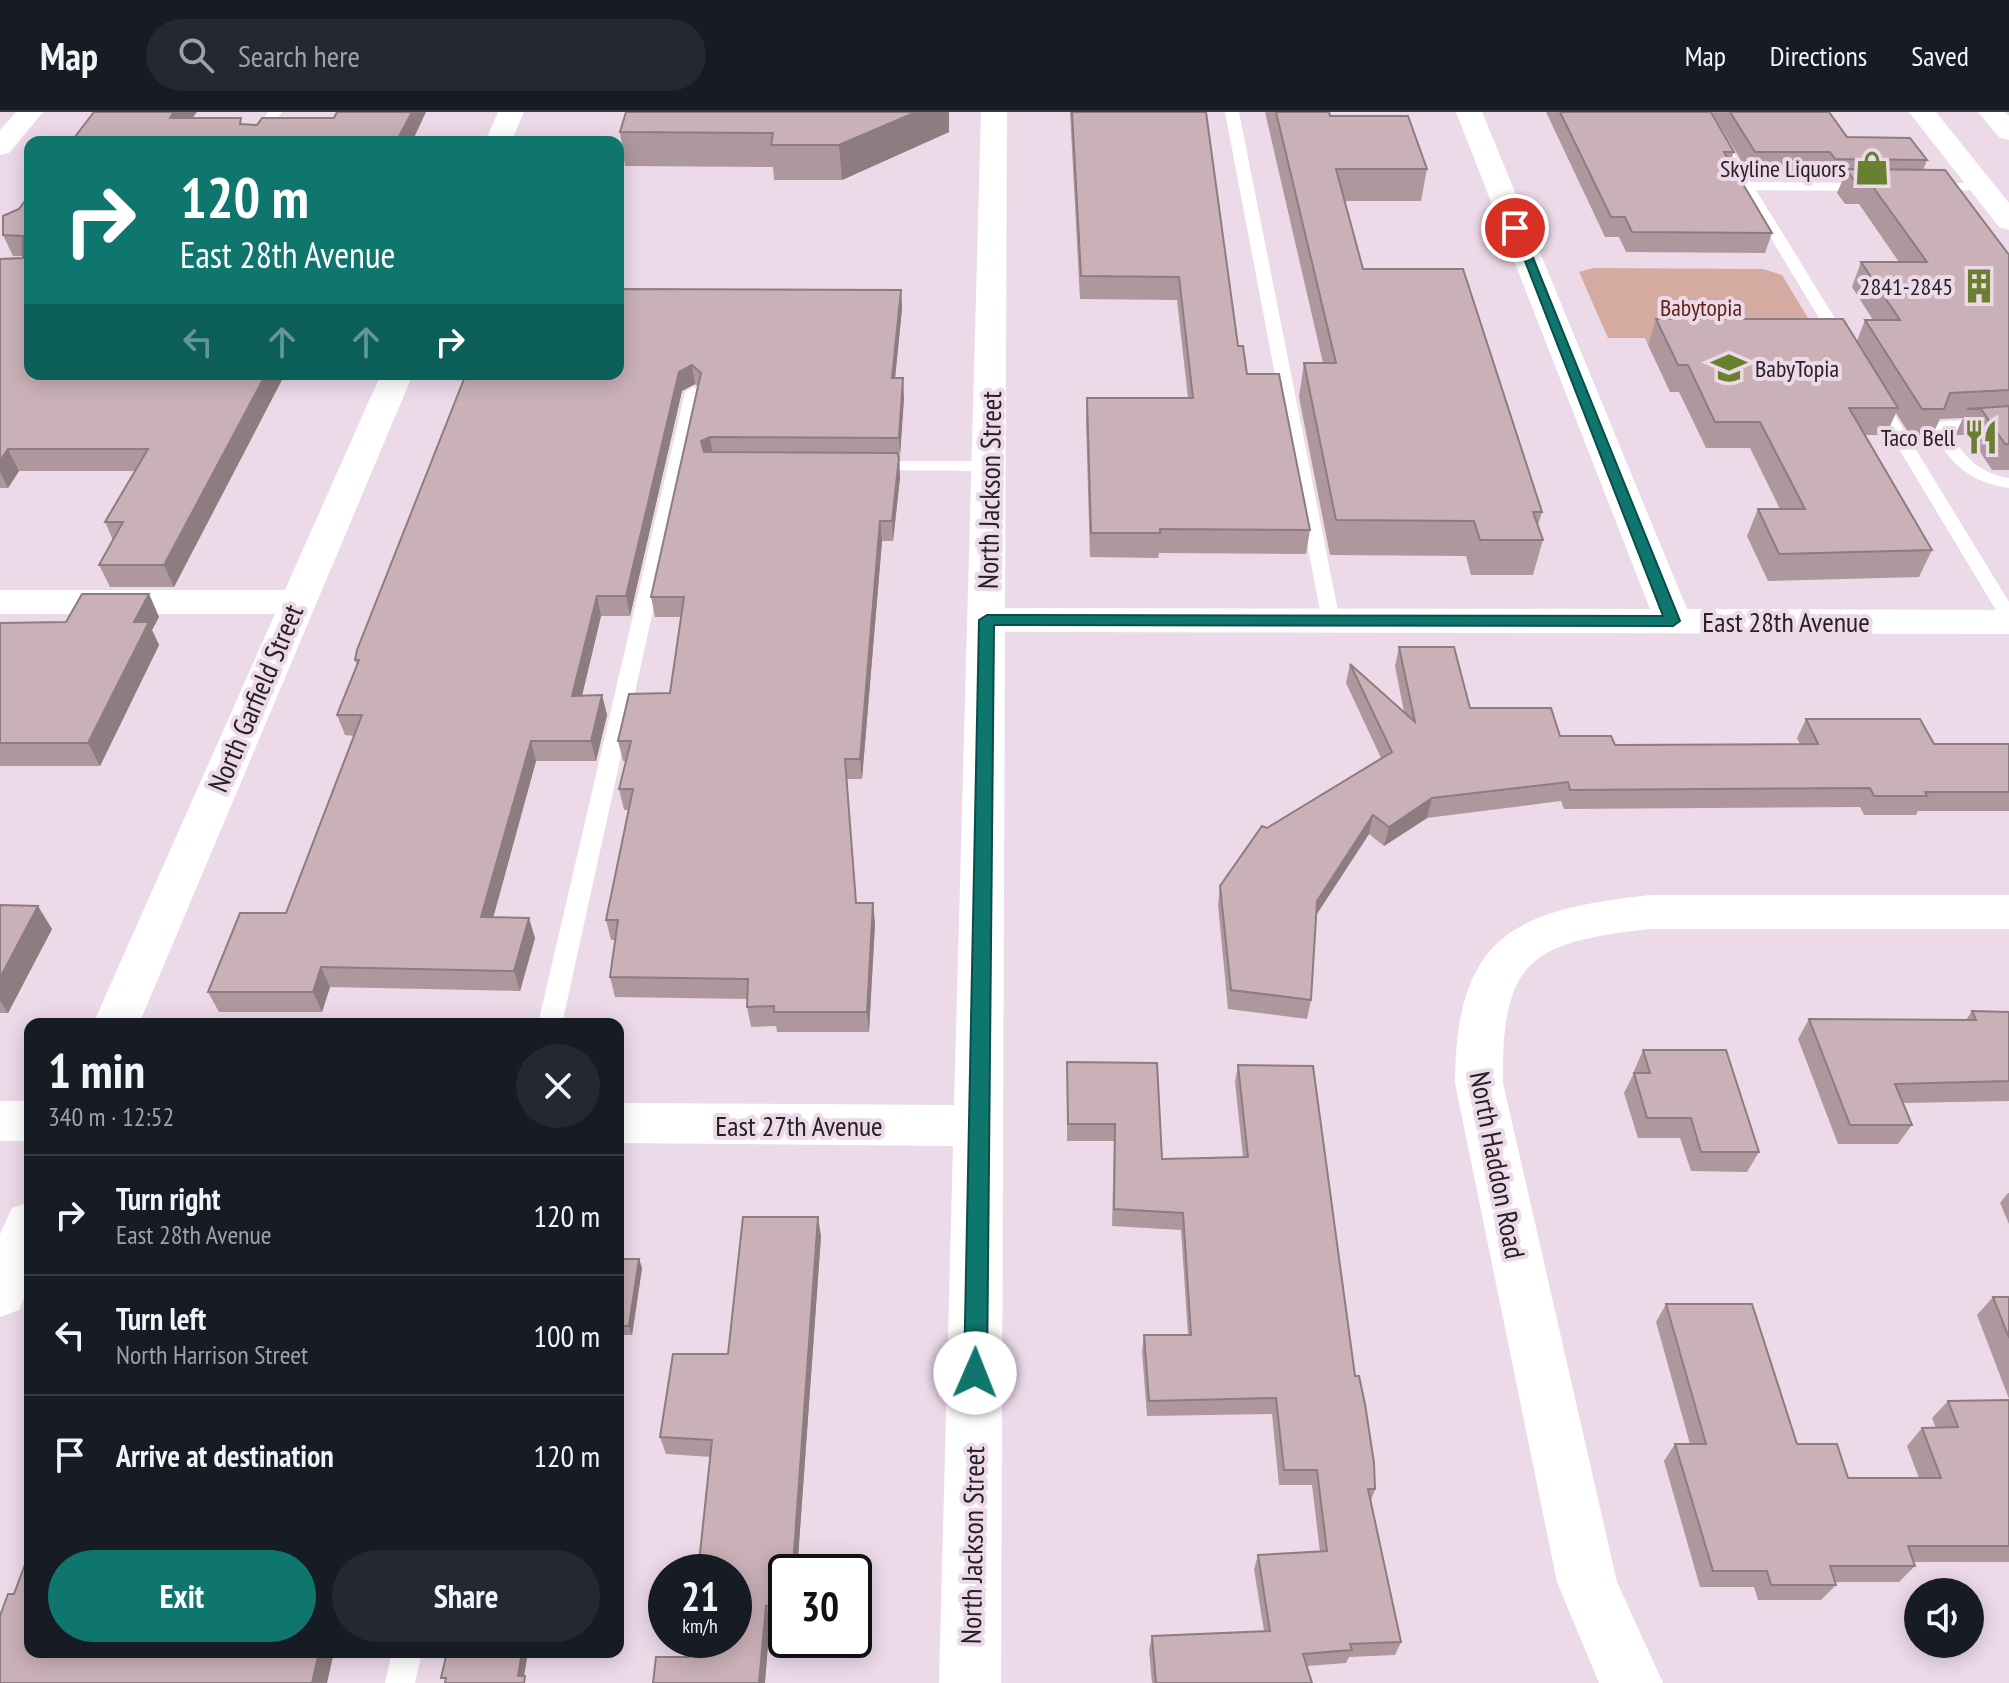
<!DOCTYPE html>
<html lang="en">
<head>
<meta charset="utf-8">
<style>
	body { margin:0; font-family:"PT Sans Narrow",sans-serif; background:#242831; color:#f1f3f6; height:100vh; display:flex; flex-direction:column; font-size:30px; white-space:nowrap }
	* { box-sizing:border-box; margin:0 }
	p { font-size:26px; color:#9ea1a6 }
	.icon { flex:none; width:44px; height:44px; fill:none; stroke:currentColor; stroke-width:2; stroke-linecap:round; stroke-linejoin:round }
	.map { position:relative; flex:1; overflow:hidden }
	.details { position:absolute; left:24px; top:906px; width:600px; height:640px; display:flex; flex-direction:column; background:#171b24; border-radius:16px; box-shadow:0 4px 20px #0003 }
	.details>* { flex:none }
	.top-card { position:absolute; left:24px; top:24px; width:600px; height:244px; border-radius:16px; box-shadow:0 4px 20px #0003; background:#0f766e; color:#fff; overflow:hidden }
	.fabs { position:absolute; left:1904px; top:1466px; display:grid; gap:16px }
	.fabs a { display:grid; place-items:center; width:80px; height:80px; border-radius:50%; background:#171b24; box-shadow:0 4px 20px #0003; font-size:40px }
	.speed { position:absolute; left:648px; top:1442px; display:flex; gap:16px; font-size:40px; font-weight:700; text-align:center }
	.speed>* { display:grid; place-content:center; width:104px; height:104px; border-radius:50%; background:#171b24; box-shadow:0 4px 20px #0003; line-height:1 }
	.speed small { font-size:20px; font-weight:400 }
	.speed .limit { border:4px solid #111; border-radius:12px; background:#fff; color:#111 }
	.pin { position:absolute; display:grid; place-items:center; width:68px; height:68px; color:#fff; margin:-34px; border:4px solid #fff; border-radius:50%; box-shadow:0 2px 8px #0007 }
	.me { position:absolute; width:88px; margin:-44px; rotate:1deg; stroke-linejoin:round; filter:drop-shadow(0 0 6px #0008) }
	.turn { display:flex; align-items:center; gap:28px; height:168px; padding:0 24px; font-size:36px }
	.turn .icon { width:104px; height:104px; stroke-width:2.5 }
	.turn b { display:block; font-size:56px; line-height:68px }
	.lanes { display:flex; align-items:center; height:76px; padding:0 24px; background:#0003; justify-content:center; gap:40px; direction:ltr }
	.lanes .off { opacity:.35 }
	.round { display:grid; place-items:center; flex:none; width:84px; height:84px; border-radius:42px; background:#242831 }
	.summary { display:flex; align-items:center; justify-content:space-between; height:136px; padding:0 24px }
	h1 { font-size:48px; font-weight:700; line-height:60px }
	.action { display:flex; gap:16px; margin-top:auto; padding:16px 24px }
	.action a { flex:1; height:92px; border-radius:48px; background:#0f766e; color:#fff; font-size:32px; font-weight:700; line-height:92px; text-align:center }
	.action a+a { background:#242831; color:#f1f3f6 }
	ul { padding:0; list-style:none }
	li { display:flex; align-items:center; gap:24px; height:120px; padding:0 24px; border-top:2px solid #363941 }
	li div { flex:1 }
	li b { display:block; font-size:30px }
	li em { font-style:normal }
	header { display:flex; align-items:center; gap:48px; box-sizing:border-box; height:112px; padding:0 40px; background:#171b24; border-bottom:2px solid #363941 }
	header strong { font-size:38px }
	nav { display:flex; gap:44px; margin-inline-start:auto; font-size:28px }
	.search { width:560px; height:72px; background:#242831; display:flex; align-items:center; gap:20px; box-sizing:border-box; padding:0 28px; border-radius:44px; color:#9ea1a6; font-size:30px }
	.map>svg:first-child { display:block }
	.green { fill:#d5aba1 }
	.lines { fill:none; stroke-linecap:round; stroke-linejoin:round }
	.lane { fill:#fff; fill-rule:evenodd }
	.street { fill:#fff; fill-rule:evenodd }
	.primary { fill:#fff; fill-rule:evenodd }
	.wall { fill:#ae989d }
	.shaded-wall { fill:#8d7c80 }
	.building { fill:#cab1b7; stroke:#8d7c80; stroke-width:2 }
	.route { fill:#0f766e; stroke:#0a4d48; stroke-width:2 }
	.labels { text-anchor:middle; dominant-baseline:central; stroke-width:8; stroke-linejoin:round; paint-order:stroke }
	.far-poi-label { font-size:24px; fill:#272025; stroke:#eddae9; text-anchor:end }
	.far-park-label { font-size:24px; fill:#5f1f13; stroke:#eddae9 }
	.street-label { font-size:28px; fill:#272025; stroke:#eddae9 }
</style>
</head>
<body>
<header>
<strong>Map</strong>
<div class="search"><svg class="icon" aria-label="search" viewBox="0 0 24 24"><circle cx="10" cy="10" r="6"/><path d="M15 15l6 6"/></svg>Search here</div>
<nav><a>Map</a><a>Directions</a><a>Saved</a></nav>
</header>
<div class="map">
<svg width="2009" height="1571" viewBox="0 0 2009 1571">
	<rect width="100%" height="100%" fill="#eddae9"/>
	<!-- green -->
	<polygon class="green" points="1593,156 1763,157 1782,163 1823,231 1648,233 1645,226 1608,226 1579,160"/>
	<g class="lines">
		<!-- lane -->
		<g class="lane">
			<polygon points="268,0 282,0 263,30 249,30"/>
			<polygon points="1225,0 1239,0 1340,509 1331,515 1322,509"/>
			<polygon points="1695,0 1709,0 1751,70 1869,71 1876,75 1869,79 1756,78 1850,231 1848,234 1834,231"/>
			<polygon points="1982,71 1987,72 1987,78 1928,79 1921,75 1928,71"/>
			<polygon points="693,275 701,280 562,912 538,912 685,280"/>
			<polygon points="1877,282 1885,287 2009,490 2009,511 2000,505 1869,287"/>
			<path d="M2009 306V316L1950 320C1963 345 1981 362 2009 366V376C1972 371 1950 353 1934 320L1939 310 1945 309Z"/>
			<polygon points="871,349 989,349 998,354 989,359 865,358 865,350"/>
			<polygon points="392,1540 422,1540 415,1571 385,1571"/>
		</g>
		<!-- street -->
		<g class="street">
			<polygon points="16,0 43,0 9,41 0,43 0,18"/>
			<polygon points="498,0 524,0 511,30 485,30"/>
			<polygon points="981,0 1007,0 1005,496 1650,497 1456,0 1482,0 1687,497 2009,498 2009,522 1005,520 1001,1571 939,1571 953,1034 618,1031 618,991 954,993"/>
			<polygon points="381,262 413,262 139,912 93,912 275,502 0,502 0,478 285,478"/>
			<path d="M1650 783H2009V817H1650C1532 830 1501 847 1503 971L1617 1470 1663 1571H1599L1557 1470 1455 971C1456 823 1514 798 1650 783Z"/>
			<rect x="0" y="989" width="30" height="40"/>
			<polygon points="30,1090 30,1173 19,1198 0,1205 0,1122 12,1096"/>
		</g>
		<!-- primary -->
		<g class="primary">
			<polygon points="1909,0 1936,0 2009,91 2009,118 1999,115"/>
			<polygon points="1978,0 2005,0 2009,4 2009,28 2000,26"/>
		</g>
	</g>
	<!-- wall -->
	<g class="wall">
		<polygon points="626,0 949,0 949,20 842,68 774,68 773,55 625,54 620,20"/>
		<polygon points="1070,0 1206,0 1238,234 1247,262 1310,418 1306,442 1159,441 1158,446 1090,445 1086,310 1087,286 1188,286 1177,188 1080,187"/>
		<polygon points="1265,0 1329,0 1330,4 1427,57 1421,89 1344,89 1363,157 1542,400 1538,413 1543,428 1533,463 1471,463 1466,444 1330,443 1299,285 1304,251 1323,251"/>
		<polygon points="1546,0 1711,0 1734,40 1730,50 1772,121 1765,141 1626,140 1619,125 1605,125"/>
		<polygon points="1712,0 1829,0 1847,25 1927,48 1923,58 2009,143 2009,358 1992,358 1969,323 1955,323 1963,306 1940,307 1932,323 1910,323 1896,301 1886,323 1865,323 1932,438 1919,465 1768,469 1747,424 1758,397 1780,397 1750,336 1706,336 1679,280 1670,280 1648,233 1656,207 1857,229 1865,208 1873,208 1852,175 1861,150 1899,150 1859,92 1845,92 1837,81 1843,67 1828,67 1823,60 1748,60"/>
		<polygon points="30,82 30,262 285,262 174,475 110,475 99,453 113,428 105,410 135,359 19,359 8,376 0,376 0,147 23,146 23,144 13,144 3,123 19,97"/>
		<polygon points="901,178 902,197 895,266 904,286 899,346 900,366 893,429 882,429 862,667 846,667 856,791 875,811 869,920 777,920 776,914 751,915 747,895 747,887 615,885 610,865 615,828 611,828 606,808 629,698 624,698 619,677 626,649 623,649 618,629 670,581 681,505 655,505 651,485 698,275 695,272 682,279 630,504 601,504 582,584 602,583 607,603 596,649 536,649 493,805 535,826 520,879 330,875 322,900 219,900 208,880 286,801 354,624 345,623 337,603 357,553 355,548 618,262"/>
		<polygon points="149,482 159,505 152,518 159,533 100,654 0,654 0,511 66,510"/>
		<polygon points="1399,535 1470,596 1560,624 1615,633 1800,632 1797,626 1806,607 1934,632 2009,632 2009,699 1918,699 1916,703 1864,703 1860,695 1564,697 1561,689 1427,706 1384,734 1369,722 1316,803 1311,888 1307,907 1228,897 1218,793 1220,774 1267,716 1381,646 1346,571 1350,552 1404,600 1395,554"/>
		<polygon points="0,793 52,817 8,901 0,901"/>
		<polygon points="1972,899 2009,900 2009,989 1903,991 1912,1013 1898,1032 1838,1032 1798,927 1809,907 1966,908"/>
		<polygon points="1643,938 1759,1040 1747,1060 1691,1059 1680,1026 1638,1026 1624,981 1634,961 1634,959"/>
		<polygon points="1067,950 1162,1047 1243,1045 1235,970 1238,953 1355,1264 1375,1377 1371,1389 1401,1530 1395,1543 1349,1545 1346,1551 1307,1554 1312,1571 1152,1571 1149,1538 1152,1524 1264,1519 1254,1457 1258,1443 1320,1440 1312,1373 1279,1373 1272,1302 1147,1304 1142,1239 1144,1223 1188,1223 1181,1118 1112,1114 1114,1029 1067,1029"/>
		<polygon points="2008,1081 2009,1081 2009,1112 2000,1091"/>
		<polygon points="821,1124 797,1460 786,1460 786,1470 781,1470 777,1509 770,1510 689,1545 711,1345 666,1342 660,1325"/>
		<polygon points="618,1147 639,1147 642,1156 632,1223 618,1223"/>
		<polygon points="1993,1185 2009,1185 2009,1287 1977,1203"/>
		<polygon points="1666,1192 1797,1332 1848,1366 1919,1366 1907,1334 1922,1316 1936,1316 1932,1306 1948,1289 2009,1288 2009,1450 1914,1450 1915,1454 1899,1470 1835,1470 1836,1473 1821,1488 1758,1488 1754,1475 1700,1475 1664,1349 1675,1332 1690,1332 1656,1210"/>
	</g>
	<!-- shaded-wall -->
	<g class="shaded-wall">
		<polygon points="174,0 197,0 177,26 170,6"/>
		<polygon points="412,0 426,0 412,30 396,30"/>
		<polygon points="916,0 949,0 949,20 842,68 839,33"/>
		<polygon points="901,178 902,197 893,286 892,266"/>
		<polygon points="692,253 695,272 682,279 630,504 626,484 679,260"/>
		<polygon points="266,262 285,262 174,475 164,453"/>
		<polygon points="903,266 904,286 900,346 899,326"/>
		<polygon points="710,325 713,345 704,349 701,329"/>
		<polygon points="8,337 19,359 8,376 0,360 0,349"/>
		<polygon points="899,346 900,366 893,429 892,409"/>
		<polygon points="880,409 882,429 862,667 860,647"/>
		<polygon points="149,482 159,505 152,518 159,533 100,654 88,631 134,510"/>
		<polygon points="597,484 601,504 577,604 572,584"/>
		<polygon points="602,583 607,603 596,649 591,629"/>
		<polygon points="531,629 536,649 488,825 481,805"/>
		<polygon points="1432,686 1427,706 1384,734 1389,715"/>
		<polygon points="1373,703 1369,722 1313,808 1317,789"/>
		<polygon points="873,791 875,811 869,920 867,900"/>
		<polygon points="38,794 52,817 8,901 0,889 0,866"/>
		<polygon points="529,806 535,826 520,879 514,859"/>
		<polygon points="321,855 330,875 322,900 313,880"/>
		<polygon points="818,1105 821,1124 797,1460 794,1460 793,1454"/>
		<polygon points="639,1147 642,1156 632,1223 629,1214"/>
		<polygon points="776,1454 781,1470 777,1509 773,1494"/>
		<polygon points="766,1494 770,1510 765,1571 759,1571"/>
		<polygon points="319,1540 334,1540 327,1571 312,1571"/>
		<polygon points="522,1540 528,1540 523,1571 518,1564"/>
	</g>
	<!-- building -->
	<g class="building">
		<polygon points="94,0 174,0 170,6 241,6 240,12 257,13 262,6 334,6 337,0 412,0 396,30 71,30"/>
		<polygon points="626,0 916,0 839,33 771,33 773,21 620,20"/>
		<polygon points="1072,0 1206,0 1238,234 1243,234 1247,262 1279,262 1310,418 1160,417 1160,421 1091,421 1087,286 1193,286 1179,165 1081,164"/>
		<polygon points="1276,0 1329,0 1330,4 1408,4 1427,57 1336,57 1363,157 1463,157 1542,400 1533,400 1543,428 1480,428 1474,409 1336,408 1304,251 1336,251"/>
		<polygon points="1560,0 1711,0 1734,40 1724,40 1772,121 1632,120 1625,105 1611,105"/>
		<polygon points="1730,0 1829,0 1847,25 1910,26 1927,48 1835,47 1830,40 1755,40"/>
		<polygon points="1846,57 1945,58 2009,143 2009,278 1950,281 1944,297 1922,297 1865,208 1900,208 1861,150 1927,150 1868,68 1854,68"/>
		<polygon points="30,82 30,262 266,262 164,453 99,453 123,410 105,410 148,337 8,337 0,349 0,147 23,146 23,124 3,123 3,104 19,97"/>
		<polygon points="618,177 901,178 892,266 903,266 899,326 710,325 701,329 704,340 897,341 899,346 892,409 880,409 860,647 845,647 856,791 873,791 867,900 774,900 774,894 747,895 748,867 610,865 618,808 606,808 633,677 619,677 631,629 618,629 629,582 670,581 684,485 651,485 701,261 692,253 679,260 626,484 597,484 572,584 602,583 591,629 531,629 481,805 529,806 514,859 321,855 313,880 208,880 240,801 286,801 362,603 337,603 359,548 355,548 357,538 466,262 618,262"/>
		<polygon points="1656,207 1843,207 1898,296 1849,296 1932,438 1779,442 1758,397 1805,397 1760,310 1715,310 1688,253 1678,253"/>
		<polygon points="2009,294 2009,332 2005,332 1981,297 1967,297"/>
		<polygon points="82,482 149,482 134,510 149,510 88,631 0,631 0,511 66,510"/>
		<polygon points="1399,535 1454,535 1470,596 1551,596 1560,624 1611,624 1615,633 1818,632 1806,607 1920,607 1934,632 2009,632 2009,680 1925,680 1927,684 1874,684 1870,676 1570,678 1568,670 1432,686 1389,715 1373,703 1317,789 1311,888 1231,878 1220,774 1262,714 1267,716 1392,640 1350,552 1415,610"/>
		<polygon points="0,793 38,794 0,866"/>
		<polygon points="1972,899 2009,900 2009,969 1895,972 1912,1013 1850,1013 1809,907 1976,908"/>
		<polygon points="1643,938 1726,938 1759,1040 1701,1040 1691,1006 1647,1006 1634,961 1650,961"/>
		<polygon points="1067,950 1157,951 1162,1047 1248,1045 1238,953 1313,954 1355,1264 1359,1264 1365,1292 1374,1351 1375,1377 1368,1377 1401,1530 1350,1532 1352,1538 1303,1542 1312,1571 1156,1571 1152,1524 1270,1519 1258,1443 1327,1439 1317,1358 1284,1358 1276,1286 1149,1289 1144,1223 1191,1223 1183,1101 1114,1097 1115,1012 1068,1012"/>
		<polygon points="743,1105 818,1105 793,1454 776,1454 773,1494 766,1494 759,1571 653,1571 656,1545 689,1545 690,1528 734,1528 734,1460 698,1460 712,1328 660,1325 673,1242 728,1242"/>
		<polygon points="618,1147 639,1147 629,1214 618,1214"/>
		<polygon points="1993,1185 2009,1185 2009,1226"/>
		<polygon points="1666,1192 1752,1192 1797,1332 1837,1332 1848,1366 1941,1366 1922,1316 1958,1315 1948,1289 2009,1288 2009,1434 1908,1434 1915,1454 1830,1454 1836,1473 1771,1473 1767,1459 1713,1459 1675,1332 1706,1332"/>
		<polygon points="30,1439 30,1540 319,1540 312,1571 0,1571 0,1504 8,1482 14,1482"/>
		<polygon points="447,1540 522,1540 518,1564 525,1564 524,1571 445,1571 446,1566 441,1566"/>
	</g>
	<!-- route -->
	<polygon class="route" points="1511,113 1521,116 1680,509 1673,514 994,513 987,1261 983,1269 975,1272 967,1269 964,1261 979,508 987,503 1663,504"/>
	<!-- icons -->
	<defs>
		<g id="shop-bare" transform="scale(2.76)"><path d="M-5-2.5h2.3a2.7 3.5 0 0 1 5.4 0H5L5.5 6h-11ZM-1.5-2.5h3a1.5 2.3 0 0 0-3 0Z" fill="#698031" stroke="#eddae9" stroke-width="2.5" paint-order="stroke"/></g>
		<g id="building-bare" transform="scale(2.76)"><path d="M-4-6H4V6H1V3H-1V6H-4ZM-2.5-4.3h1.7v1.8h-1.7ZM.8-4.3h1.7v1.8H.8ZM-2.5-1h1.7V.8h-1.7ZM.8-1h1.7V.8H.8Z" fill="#698031" stroke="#eddae9" stroke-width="2.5" paint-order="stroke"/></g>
		<g id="school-bare" transform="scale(2.76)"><path d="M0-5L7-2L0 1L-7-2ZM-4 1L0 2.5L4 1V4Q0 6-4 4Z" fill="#698031" stroke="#eddae9" stroke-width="2.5" paint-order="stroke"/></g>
		<g id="restaurant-bare" transform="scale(2.76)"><path d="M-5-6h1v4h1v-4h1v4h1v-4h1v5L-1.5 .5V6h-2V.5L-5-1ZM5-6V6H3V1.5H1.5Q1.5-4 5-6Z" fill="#698031" stroke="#eddae9" stroke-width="2.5" paint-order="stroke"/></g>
	</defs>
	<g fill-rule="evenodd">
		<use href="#shop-bare" x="1872" y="56"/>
		<use href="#building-bare" x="1979" y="174"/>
		<use href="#school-bare" x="1729" y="256"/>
		<use href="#restaurant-bare" x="1981" y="325"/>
	</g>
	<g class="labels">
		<!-- far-poi labels -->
		<g class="far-poi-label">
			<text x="1846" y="56">Skyline Liquors</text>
			<text x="1953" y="174">2841-2845</text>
			<text x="1755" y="256" text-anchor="start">BabyTopia</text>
			<text x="1955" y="325">Taco Bell</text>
		</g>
		<!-- far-park labels -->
		<g class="far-park-label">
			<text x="1701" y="195">Babytopia</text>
		</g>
		<!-- street labels -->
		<g class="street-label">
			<text transform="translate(989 378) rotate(-89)">North Jackson Street</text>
			<text x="1786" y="509">East 28th Avenue</text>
			<text transform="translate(255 586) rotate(-67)">North Garfield Street</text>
			<text x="799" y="1013">East 27th Avenue</text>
			<text transform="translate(1498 1053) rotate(79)">North Haddon Road</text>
			<text transform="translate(972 1433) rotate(-89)">North Jackson Street</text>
		</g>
	</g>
</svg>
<div class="fabs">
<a><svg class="icon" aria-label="sound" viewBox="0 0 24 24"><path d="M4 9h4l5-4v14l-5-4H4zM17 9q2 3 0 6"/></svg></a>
</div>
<div class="speed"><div>21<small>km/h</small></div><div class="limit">30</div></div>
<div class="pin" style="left:1515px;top:116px;background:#d93025"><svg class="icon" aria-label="arrive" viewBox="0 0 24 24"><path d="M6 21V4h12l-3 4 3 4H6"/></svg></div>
<svg class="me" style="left:975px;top:1261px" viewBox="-20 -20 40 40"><circle r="19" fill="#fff"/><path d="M0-13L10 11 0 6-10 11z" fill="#0f766e"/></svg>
<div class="top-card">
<div class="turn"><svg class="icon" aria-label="right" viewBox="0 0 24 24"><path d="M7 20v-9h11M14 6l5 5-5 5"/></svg><div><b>120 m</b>East 28th Avenue</div></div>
<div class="lanes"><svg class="icon off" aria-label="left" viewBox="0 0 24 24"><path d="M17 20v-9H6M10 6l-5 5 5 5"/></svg><svg class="icon off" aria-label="ahead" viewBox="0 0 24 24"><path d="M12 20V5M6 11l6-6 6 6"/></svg><svg class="icon off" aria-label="ahead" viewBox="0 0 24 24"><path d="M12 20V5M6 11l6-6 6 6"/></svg><svg class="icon" aria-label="right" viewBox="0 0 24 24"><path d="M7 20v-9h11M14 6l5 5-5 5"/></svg></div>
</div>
<section class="details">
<div class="summary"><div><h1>1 min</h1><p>340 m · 12:52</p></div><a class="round"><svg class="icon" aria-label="close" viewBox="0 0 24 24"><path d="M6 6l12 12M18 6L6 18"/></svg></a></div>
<ul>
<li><svg class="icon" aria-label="right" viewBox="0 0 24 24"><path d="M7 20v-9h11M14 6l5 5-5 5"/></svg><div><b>Turn right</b><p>East 28th Avenue</p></div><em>120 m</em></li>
<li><svg class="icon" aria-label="left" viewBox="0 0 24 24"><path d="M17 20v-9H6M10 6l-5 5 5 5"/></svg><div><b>Turn left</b><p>North Harrison Street</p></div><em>100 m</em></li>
<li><svg class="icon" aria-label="arrive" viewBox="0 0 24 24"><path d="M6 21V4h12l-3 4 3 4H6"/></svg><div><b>Arrive at destination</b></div><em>120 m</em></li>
</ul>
<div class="action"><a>Exit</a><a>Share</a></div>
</section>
</div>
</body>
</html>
